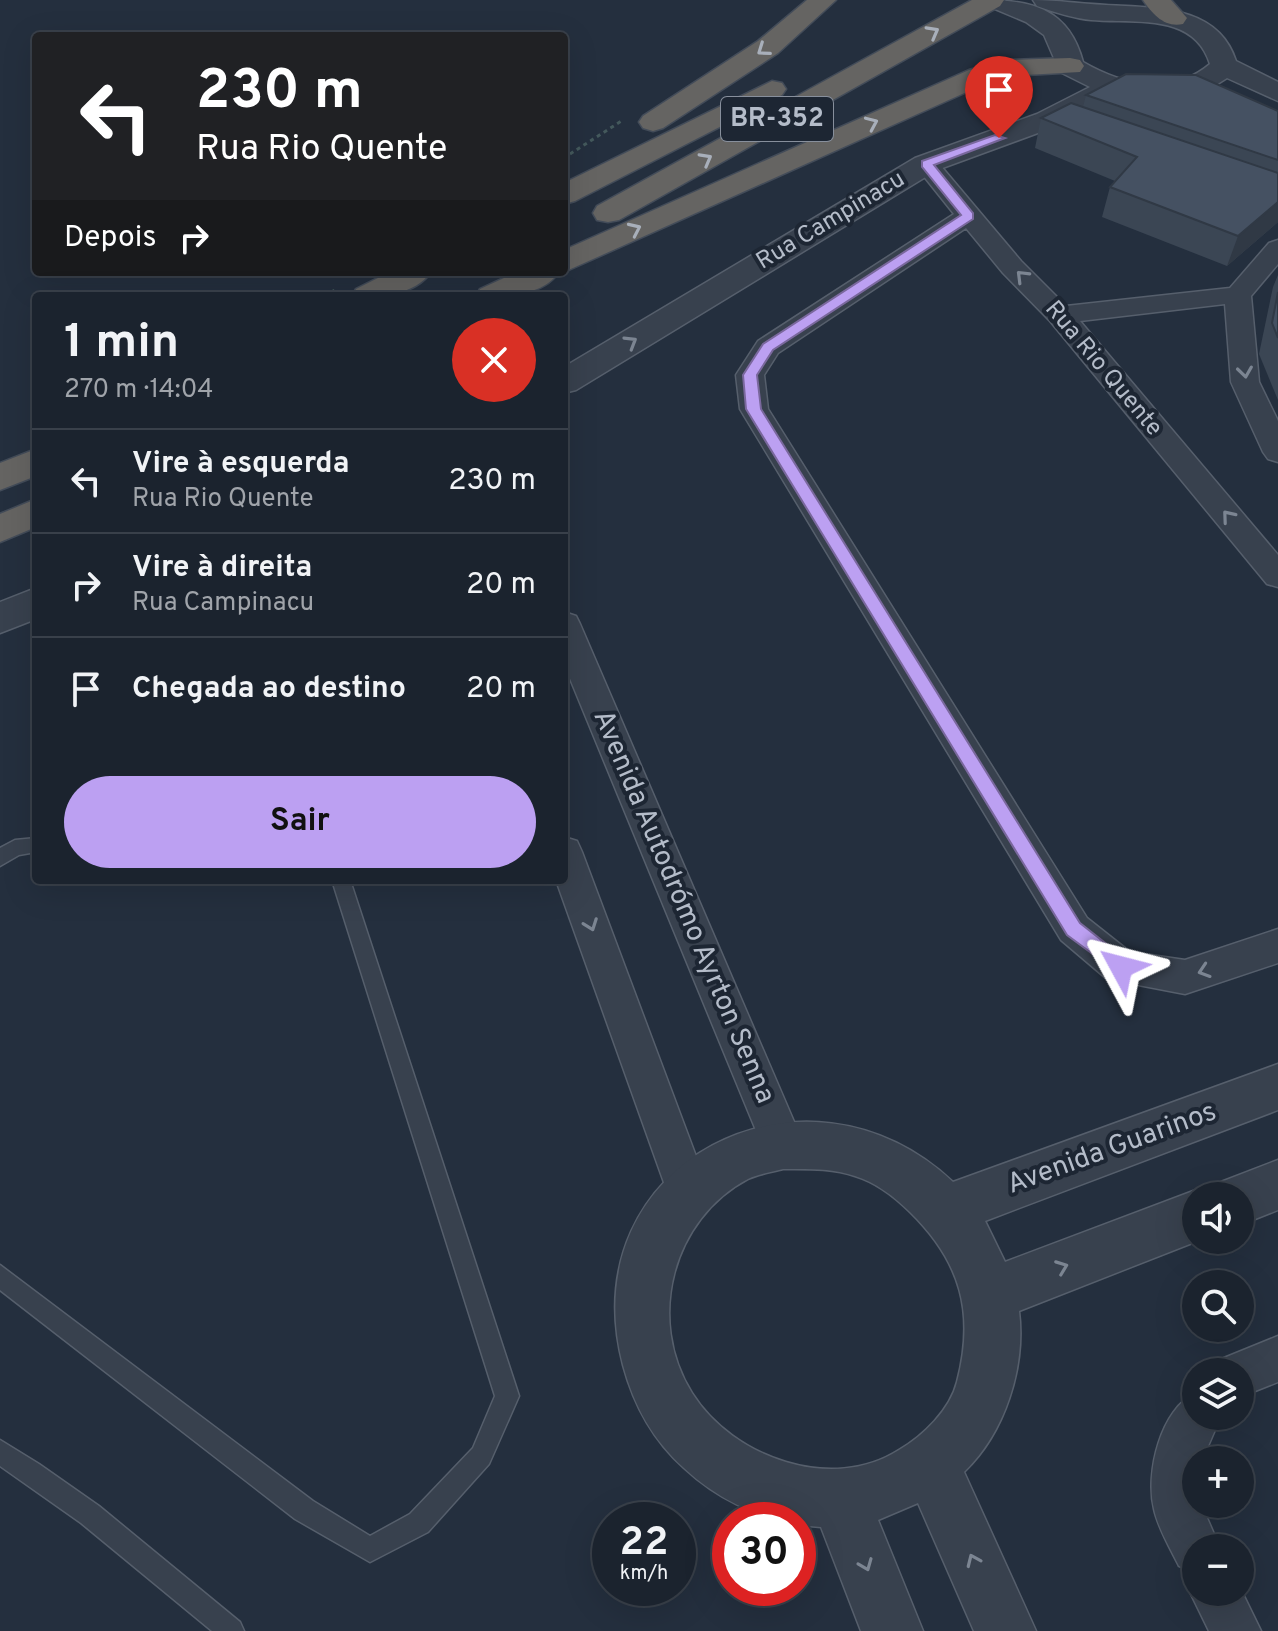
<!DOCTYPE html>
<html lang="pt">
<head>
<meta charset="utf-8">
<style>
	body { margin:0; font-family:Overpass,sans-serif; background:#242b36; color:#f1f3f6; height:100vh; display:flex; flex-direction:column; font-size:30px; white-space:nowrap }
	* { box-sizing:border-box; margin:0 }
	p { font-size:26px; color:#a0a4aa }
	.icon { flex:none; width:44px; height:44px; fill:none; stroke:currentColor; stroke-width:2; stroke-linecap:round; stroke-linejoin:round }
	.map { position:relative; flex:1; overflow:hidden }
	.details { position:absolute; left:32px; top:292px; width:536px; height:592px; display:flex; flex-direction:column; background:#1b232e; border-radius:8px; box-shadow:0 8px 32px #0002,0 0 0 2px #39404a }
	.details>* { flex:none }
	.top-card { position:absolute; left:32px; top:32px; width:536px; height:244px; border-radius:8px; box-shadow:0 8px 32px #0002,0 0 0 2px #39404a; background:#202124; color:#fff; overflow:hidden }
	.fabs { position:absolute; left:1182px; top:1182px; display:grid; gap:16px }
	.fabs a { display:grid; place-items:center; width:72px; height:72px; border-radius:50%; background:#1b232e; box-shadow:0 8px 32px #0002,0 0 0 2px #39404a; font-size:40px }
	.speed { position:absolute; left:592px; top:1502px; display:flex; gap:16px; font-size:40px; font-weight:700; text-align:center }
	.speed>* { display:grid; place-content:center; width:104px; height:104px; border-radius:50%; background:#1b232e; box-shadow:0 8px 32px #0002,0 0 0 2px #39404a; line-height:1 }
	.speed small { font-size:20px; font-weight:400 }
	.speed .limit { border:12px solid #d22; background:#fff; color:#111 }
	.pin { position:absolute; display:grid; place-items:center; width:68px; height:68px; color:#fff; margin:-82px -34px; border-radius:50% 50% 50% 0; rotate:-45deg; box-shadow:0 0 8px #0007 }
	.pin .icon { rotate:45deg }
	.me { position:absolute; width:88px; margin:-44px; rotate:308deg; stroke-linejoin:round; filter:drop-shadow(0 0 6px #0008) }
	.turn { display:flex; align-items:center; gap:28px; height:168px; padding:0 32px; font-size:36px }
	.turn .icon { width:104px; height:104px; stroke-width:2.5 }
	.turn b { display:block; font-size:56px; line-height:68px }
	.then { display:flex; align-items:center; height:76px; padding:0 32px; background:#0003; gap:16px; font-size:30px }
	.round { display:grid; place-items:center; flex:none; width:84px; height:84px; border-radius:42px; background:#242b36 }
	.overview { display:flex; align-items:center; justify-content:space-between; height:136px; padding:0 32px }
	h1 { font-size:48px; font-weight:700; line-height:60px }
	.action { display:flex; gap:16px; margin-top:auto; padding:16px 32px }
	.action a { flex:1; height:92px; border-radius:48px; background:#bca0f2; color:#111; font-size:32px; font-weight:700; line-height:92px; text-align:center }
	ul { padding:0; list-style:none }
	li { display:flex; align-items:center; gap:24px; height:104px; padding:0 32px; border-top:2px solid #39404a }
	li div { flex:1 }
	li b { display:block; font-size:30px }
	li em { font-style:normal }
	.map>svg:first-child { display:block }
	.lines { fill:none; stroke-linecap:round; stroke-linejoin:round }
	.service-casing { stroke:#565f6c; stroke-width:3 }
	.minor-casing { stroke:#565f6c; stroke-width:3 }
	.tertiary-casing { stroke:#565f6c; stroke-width:3 }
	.trunk-casing { stroke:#434c59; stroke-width:3 }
	.path { stroke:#44595c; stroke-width:3; stroke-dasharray:4 4; stroke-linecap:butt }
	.service { fill:#38414e; fill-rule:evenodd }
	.minor { fill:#38414e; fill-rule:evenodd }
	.tertiary { fill:#38414e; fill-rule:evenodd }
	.trunk { fill:#656462; fill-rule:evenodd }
	.wall { fill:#3b4654 }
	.shaded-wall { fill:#303945 }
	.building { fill:#455162; stroke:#303945; stroke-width:2 }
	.oneway { stroke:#a8afba }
	.oneway2 { stroke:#7c8592 }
	.route { fill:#bca0f2; stroke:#7a689d; stroke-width:2 }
	.labels { text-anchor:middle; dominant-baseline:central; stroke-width:8; stroke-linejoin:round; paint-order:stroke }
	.far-street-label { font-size:24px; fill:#b4bcc9; stroke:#1d2633 }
	.shield { fill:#1d2633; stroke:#878f9c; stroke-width:2 }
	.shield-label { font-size:26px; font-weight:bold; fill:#b4bcc9 }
	.street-label { font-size:28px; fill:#b4bcc9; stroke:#1d2633 }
</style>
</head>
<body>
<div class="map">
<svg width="1278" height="1631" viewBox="0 0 1278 1631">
	<rect width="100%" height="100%" fill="#242f3e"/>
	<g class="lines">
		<!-- service casing -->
		<g class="service-casing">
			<g id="service">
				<polygon points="36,838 36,852 19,855 0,866 0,848 15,840"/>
				<polygon points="332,880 350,880 519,1396 489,1464 428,1532 370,1562 295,1519 0,1290 0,1265 313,1501 370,1536 410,1514 473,1448 495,1396"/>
				<polygon points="0,1440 39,1464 99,1506 240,1622 244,1631 212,1631 81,1523 0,1466"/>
			</g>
		</g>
		<!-- minor casing -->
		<g class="minor-casing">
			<g id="minor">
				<polygon points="926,157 935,159 1021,261 1066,306 1230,288 1269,243 1278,240 1278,264 1251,296 1259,382 1278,421 1278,462 1268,459 1263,452 1231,382 1225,304 1080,321 1278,555 1278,587 1267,584 1050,321 1003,273 966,228 778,353 764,375 768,409 1087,918 1130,952 1185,960 1278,929 1278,963 1185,994 1107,979 1061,940 740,409 736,375 758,341 954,214 914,164 917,159"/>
				<polygon points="564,612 576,616 580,624 804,1145 798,1159 783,1165 768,1159 762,1145 564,664"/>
				<polygon points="564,837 577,841 582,852 709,1191 703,1205 688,1211 673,1205 667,1191 556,880 564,880"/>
				<polygon points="1278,1336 1278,1382 1240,1397 1240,1372 1218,1372 1224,1358"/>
				<path d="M1196 1393V1416H1221L1202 1460H1196V1504H1201L1220 1548H1196V1574L1179 1566C1170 1548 1158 1528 1154 1509 1145 1473 1161 1408 1196 1393Z"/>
				<polygon points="1196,1578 1196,1592 1240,1592 1240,1588 1261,1631 1209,1631 1190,1592"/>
			</g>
		</g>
		<!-- tertiary casing -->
		<g class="tertiary-casing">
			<g id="tertiary">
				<path d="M984 0C1032 0 1069 9 1083 62 1123 85 1171 97 1210 64 1194 12 1135 24 1091 20 1072 18 1054 12 1037 6L1033 0C1058 0 1081 4 1106 5 1156 8 1218 5 1236 61L1278 82V101L1227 78 1200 95 1170 101 1149 102 1117 96 1057 126 937 170 576 390 564 393V367L915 158 1037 114 1090 87 1060 72 1044 35 1026 22 988 6Z"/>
				<polygon points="36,588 36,619 0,633 0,602"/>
				<path d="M1278 1064V1110L985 1221 1005 1262 1196 1190 1210 1196H1196V1240H1200L1019 1311C1026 1367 1005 1433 964 1472L1036 1631H974L918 1503 878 1520 923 1631H861L821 1527 798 1525V1520C757 1520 714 1496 684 1468 653 1440 634 1406 623 1365 570 1162 805 1043 953 1182ZM783 1169C807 1169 832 1168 855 1176 875 1182 895 1197 910 1212 961 1262 975 1313 957 1382 950 1410 923 1436 899 1450 832 1493 733 1458 692 1393 646 1320 672 1219 748 1179 758 1174 772 1172 783 1169Z"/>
				<polygon points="1278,1160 1278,1210 1240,1225 1240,1196 1216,1196 1221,1182"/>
			</g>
		</g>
		<!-- trunk casing -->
		<g class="trunk-casing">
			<g id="trunk">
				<polygon points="807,0 836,0 778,53 663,128 653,131 643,128 639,122 643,116 758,41"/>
				<polygon points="972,0 1004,0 1000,6 619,220 608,222 597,220 593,213 597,206"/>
				<path d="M1143 0H1171L1187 18 1183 24C1165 28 1153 15 1143 0Z"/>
				<polygon points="1070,58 1080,60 1084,66 1080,72 1008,76 989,82 564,272 564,250 969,70 1007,60"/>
				<polygon points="772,81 782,83 786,89 782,95 575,201 564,204 564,183"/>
				<path d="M390 272H431C413 297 379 296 352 296L356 289Z"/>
				<path d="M517 272H559C541 298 503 296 476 296L480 289Z"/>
				<polygon points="36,449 36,476 0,490 0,463"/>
				<polygon points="36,499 36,527 0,542 0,514"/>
			</g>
		</g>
		<!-- path -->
		<g class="path">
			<polyline points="570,154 623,120"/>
			<polyline points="324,296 335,290"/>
		</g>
		<!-- service -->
		<use href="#service" class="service"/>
		<!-- minor -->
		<use href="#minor" class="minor"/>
		<!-- tertiary -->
		<use href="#tertiary" class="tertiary"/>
		<!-- trunk -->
		<use href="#trunk" class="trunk"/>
	</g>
	<!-- wall -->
	<g class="wall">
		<polygon points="1086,95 1278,111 1278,222 1227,266 1102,217 1110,187 1115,181 1035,148 1041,118 1083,107"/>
		<polygon points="1278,275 1278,400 1259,354 1273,287"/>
	</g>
	<!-- shaded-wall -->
	<polygon class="shaded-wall" points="1278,202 1278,222 1227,266 1238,236"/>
	<!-- building -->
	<g class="building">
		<polygon points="1126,74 1196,75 1278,111 1278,160 1086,95"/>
		<polygon points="1071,103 1278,173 1278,202 1238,236 1110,187 1137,157 1041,118"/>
		<polygon points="1278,292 1278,338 1272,323"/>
	</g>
	<!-- one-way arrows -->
	<defs><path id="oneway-chevron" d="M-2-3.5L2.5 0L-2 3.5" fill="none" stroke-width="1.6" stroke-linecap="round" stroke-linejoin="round" transform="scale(2)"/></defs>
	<g class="oneway">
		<use href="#oneway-chevron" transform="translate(933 32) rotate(-29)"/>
		<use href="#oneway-chevron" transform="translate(763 50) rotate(145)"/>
		<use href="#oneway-chevron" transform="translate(872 123) rotate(-24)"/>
		<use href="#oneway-chevron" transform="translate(706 159) rotate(-29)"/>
		<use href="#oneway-chevron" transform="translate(635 229) rotate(-25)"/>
	</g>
	<g class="oneway2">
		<use href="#oneway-chevron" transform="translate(1022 276) rotate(-135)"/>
		<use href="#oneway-chevron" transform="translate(631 342) rotate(-31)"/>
		<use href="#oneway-chevron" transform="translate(1245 372) rotate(82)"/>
		<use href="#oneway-chevron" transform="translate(1228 516) rotate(-130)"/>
		<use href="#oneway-chevron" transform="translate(591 925) rotate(70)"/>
		<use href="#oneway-chevron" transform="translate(1204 971) rotate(162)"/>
		<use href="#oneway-chevron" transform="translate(1062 1267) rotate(-21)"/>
		<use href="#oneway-chevron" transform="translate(973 1560) rotate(-114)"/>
		<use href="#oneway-chevron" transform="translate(866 1565) rotate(68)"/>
	</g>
	<!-- route -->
	<polygon class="route" points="995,135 1005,138 934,165 973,213 973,219 773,350 757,375 761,409 1080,923 1128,961 1131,967 1128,973 1121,975 1067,935 746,409 743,375 763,344 961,215 922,167 922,161"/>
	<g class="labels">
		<!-- far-street labels -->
		<g class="far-street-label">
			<text transform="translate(831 221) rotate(-31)">Rua Campinacu</text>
			<text transform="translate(1103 369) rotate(50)">Rua Rio Quente</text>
		</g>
		<!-- shield labels -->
		<rect class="shield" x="721" y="97" width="112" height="44" rx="6"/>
		<g class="shield-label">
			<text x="777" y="119">BR-352</text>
		</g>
		<!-- street labels -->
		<g class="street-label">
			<text transform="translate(683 907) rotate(67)">Avenida Autodrómo Ayrton Senna</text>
			<text transform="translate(1112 1149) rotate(-20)">Avenida Guarinos</text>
		</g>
	</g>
</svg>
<div class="fabs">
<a><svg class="icon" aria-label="sound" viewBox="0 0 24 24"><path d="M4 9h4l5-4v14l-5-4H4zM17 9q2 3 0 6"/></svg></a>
<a><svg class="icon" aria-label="search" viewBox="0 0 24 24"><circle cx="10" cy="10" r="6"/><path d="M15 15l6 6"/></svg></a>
<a><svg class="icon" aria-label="layers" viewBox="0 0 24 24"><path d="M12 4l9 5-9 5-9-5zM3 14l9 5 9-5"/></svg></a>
<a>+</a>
<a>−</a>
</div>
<div class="speed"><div>22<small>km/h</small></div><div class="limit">30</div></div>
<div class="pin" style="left:999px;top:138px;background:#d93025"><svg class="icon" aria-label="arrive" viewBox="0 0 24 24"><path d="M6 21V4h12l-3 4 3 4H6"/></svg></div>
<svg class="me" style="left:1121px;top:967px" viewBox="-20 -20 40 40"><path d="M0-17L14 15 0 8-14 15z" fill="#bca0f2" stroke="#fff" stroke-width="4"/></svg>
<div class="top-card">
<div class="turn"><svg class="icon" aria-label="left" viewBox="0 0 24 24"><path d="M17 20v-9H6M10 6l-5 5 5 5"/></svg><div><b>230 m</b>Rua Rio Quente</div></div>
<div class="then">Depois<svg class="icon" aria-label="right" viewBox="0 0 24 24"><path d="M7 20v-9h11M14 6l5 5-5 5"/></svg></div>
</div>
<section class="details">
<div class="overview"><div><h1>1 min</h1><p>270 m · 14:04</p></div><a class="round" style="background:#d93025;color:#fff"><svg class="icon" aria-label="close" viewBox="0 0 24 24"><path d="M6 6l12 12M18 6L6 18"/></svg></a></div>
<ul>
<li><svg class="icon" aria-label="left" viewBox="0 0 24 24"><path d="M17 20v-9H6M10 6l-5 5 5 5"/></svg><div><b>Vire à esquerda</b><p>Rua Rio Quente</p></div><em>230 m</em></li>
<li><svg class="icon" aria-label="right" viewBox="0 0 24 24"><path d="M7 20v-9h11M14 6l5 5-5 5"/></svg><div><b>Vire à direita</b><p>Rua Campinacu</p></div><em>20 m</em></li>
<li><svg class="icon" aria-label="arrive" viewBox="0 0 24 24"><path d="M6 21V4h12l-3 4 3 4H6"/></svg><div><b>Chegada ao destino</b></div><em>20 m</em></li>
</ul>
<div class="action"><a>Sair</a></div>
</section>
</div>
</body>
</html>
